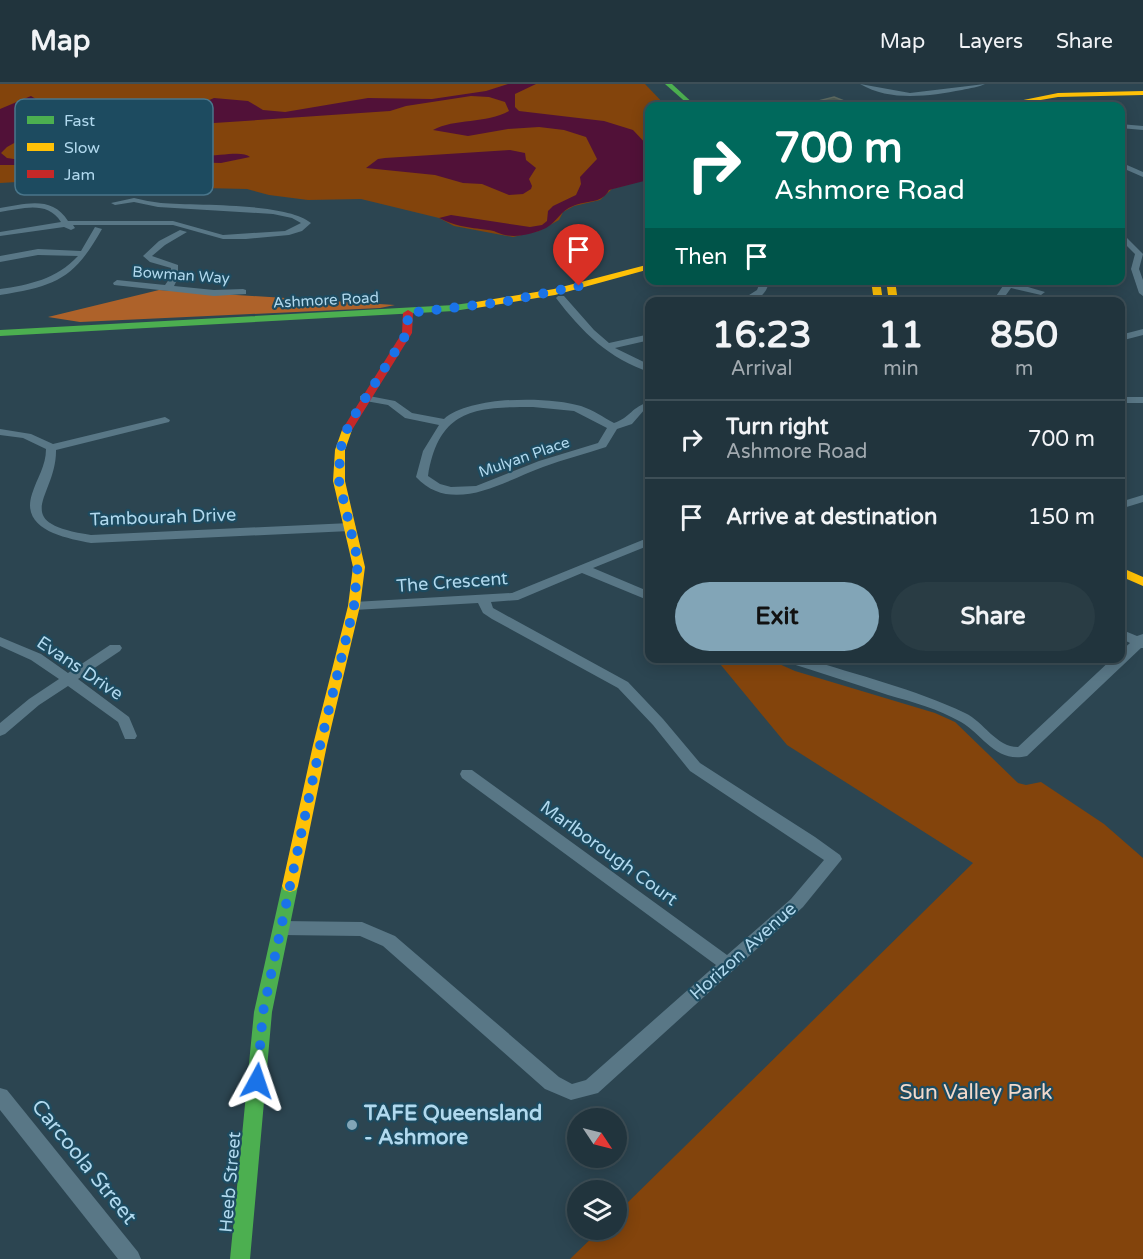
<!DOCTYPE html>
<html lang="en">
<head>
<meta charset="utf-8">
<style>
	body { margin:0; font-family:"Varela Round",sans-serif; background:#293c44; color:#f1f3f6; height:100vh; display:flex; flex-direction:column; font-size:22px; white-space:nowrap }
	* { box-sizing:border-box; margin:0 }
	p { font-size:20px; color:#a2aab0 }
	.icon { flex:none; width:33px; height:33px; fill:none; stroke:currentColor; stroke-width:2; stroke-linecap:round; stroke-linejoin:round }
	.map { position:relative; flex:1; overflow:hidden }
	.drawer { position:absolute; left:645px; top:213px; width:480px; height:366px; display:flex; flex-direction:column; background:#21343d; border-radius:12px; box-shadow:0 3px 15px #0003,0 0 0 2px #3e4f57 }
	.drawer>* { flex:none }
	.top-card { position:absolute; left:645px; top:18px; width:480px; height:183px; border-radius:12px; box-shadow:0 3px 15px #0003,0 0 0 2px #3e4f57; background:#00695c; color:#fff; overflow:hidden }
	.needle { width:39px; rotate:125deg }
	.tools { position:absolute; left:567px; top:1024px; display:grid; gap:12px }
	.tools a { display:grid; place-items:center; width:60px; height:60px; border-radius:50%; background:#21343d; box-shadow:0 3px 15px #0003,0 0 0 2px #3e4f57; font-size:30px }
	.pin { position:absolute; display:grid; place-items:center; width:51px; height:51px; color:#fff; margin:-62px -26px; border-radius:50% 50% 50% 0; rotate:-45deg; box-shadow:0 0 6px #0007 }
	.pin .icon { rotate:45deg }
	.me { position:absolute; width:66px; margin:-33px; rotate:5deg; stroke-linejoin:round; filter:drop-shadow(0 0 4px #0008) }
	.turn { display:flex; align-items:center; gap:21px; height:126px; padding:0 30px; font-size:27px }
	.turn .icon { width:78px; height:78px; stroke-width:2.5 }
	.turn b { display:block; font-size:42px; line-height:51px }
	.then { display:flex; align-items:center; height:57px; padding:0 30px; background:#0003; gap:12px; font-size:22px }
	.eta { display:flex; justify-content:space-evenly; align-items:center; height:102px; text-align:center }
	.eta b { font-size:36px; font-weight:700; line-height:42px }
	.primary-button { display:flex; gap:12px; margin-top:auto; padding:12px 30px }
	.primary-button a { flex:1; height:69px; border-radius:36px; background:#82a5b7; color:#111; font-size:24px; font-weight:700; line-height:69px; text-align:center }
	.primary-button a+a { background:#293c44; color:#f1f3f6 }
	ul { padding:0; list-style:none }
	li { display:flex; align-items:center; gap:18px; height:78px; padding:0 30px; border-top:2px solid #3e4f57 }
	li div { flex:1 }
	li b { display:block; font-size:22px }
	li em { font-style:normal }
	header { display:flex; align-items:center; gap:36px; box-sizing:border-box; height:84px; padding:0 30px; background:#21343d; border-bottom:2px solid #3e4f57 }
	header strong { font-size:28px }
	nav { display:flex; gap:33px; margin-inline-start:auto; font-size:21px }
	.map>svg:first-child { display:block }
	.green { fill:#83440c }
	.forest { fill:#ae622a }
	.water { fill:#511138 }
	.building { fill:#4c5b53; stroke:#5d6a61; stroke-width:1.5 }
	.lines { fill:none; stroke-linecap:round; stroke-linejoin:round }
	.street { fill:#597786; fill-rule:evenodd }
	.fast { fill:#4caf50; fill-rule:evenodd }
	.slow { fill:#ffc107; fill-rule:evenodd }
	.jam { fill:#c62828; fill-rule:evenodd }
	.route { stroke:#1a73e8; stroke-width:10; stroke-dasharray:0 18 }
	.poi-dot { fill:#82a5b7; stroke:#1d4b60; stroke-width:2 }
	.labels { text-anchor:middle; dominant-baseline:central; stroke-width:4.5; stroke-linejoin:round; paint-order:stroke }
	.far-street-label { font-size:15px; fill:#b1d9ee; stroke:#1d4b60 }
	.street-label { font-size:18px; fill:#b1d9ee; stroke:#1d4b60 }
	.near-park-label { font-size:21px; fill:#f2d9cb; stroke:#1d4b60 }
	.near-poi-label { font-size:21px; font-weight:bold; fill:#b1d9ee; stroke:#1d4b60; text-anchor:start }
	.near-street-label { font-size:21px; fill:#b1d9ee; stroke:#1d4b60 }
	.key { fill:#1d4b60; stroke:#49768b; stroke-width:1.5 }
	.key-label { font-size:16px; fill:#b1d9ee }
</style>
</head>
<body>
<header>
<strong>Map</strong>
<nav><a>Map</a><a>Layers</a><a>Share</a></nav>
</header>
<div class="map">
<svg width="1143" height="1175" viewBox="0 0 1143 1175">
	<rect width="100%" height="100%" fill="#2c4551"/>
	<!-- green -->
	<g class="green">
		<polygon points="0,0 645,0 666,22 650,22 649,95 612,105 600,116 574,122 563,128 559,136 539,147 513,153 454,142 439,134 361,115 308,116 269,111 247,105 203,104 153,96 121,98 85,94 0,99"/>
		<polygon points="716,575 768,575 795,587 935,629 955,638 1018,699 1026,701 1041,698 1104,740 1143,774 1143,1175 570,1175 600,1146 616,1146 617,1129 973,779 787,661"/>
	</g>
	<!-- forest -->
	<polygon class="forest" points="159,206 395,221 380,224 80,238 48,233"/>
	<!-- water -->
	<g class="water">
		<path d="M508 0H536L515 10V23L519 27 604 37 633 46 649 63V94L644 97 609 106C602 120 586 116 573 122 560 127 558 137 546 144 535 149 518 154 505 151 499 150 494 146 488 146 467 143 458 143 439 134L451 131 530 143 542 141 547 137 548 127 553 122 576 111 581 100 580 93 597 75 586 53 564 46 539 43 508 45 468 52 433 46C455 34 486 40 509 27L505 18 489 13 471 12 406 22 390 27 214 39 181 48V53L192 54 180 59 176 65C195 81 239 63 250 73L221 79 142 77 166 69 159 57C168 40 184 44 200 35L194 23 214 14 248 17 263 26 285 28 368 14 432 15 486 7Z"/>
		<polygon points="31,12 39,17 32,26 37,39 34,48 7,63 1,69 7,74 34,78 22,81 0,81 0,25"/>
		<polygon points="510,66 525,69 526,76 536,84 529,95 532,102 531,105 523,110 509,111 482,100 463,99 435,91 366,84 378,75 385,74"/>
	</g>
	<!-- building -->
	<polygon class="building" points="834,13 857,22 810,22 810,19"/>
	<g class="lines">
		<!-- street -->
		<g class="street">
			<path d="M860 0 910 9 985 0C979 3 970 4 962 6 929 12 891 18 860 0Z"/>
			<polygon points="1120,40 1143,42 1143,46 1120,44"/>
			<polygon points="1120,78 1143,88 1143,93 1120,83"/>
			<path d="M134 114C143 116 152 118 161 119 196 122 286 118 311 139L302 147 289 151 246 155H223L173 141H73L75 144 71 146 64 143 0 152V148L61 138C47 116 22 125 0 128V124C25 120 52 111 68 137H173L223 151 285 147 301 139 292 134 273 130 158 123 134 118 115 121 111 119Z"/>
			<path d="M95 143 102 145C74 195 56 202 0 211V205C29 201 57 195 78 172L38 171 0 178V172L38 165 81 167Z"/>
			<polygon points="180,146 187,148 165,161 152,172 178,181 178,194 174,202 214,206 243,205 246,206 246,210 214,212 114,201 113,199 117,196 165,201 170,194 171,184 150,178 143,172 159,157"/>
			<polygon points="1120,147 1143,170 1139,185 1143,196 1143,212 1139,209 1131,185 1135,170 1120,155"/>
			<path d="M761 196H769C767 214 753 218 738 218L757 206Z"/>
			<polygon points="1007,196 1016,196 1014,199 1045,208 1041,211 1011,204 1001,218 992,218"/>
			<path d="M558 212H564L594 246 609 259 650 250V256L615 264 650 281V288C609 275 582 248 556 214Z"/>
			<polygon points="1143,245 1143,251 1120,257 1120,251"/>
			<path d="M364 311 395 317 412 329 444 335C470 312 548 312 581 322 593 326 603 333 614 339 630 334 632 322 650 318V324L645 325 632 340 617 345 606 363C585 370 564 375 543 383 504 397 452 432 416 393L423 367 439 341 405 334 388 321 360 316V312ZM533 323 574 327 607 344 598 359 539 377 476 402 451 403 440 400 428 392C439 325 475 323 533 323Z"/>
			<rect x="1120" y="313" width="23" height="6"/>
			<path d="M165 333 170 336 169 338 56 366C57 413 6 438 91 451L350 439 356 443 350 447 91 459C65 454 20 446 32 410 37 394 46 382 46 365L23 354 0 351V345L31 350 53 360Z"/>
			<polygon points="1143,411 1143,418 1120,425 1120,418"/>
			<polygon points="650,453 650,461 593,484 650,508 650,517 582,489 518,516 491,518 493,524 502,529 628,598 663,635 700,679 815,753 840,771 842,775 803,823 598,1009 571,1016 545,1005 383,862 360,852 282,851 276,849 274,844 276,839 282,837 362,838 395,852 559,993 572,1000 586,996 716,881 462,694 460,690 462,686 472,686 727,871 791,815 824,776 690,687 653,641 618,604 492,535 483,529 478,519 354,526 348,522 354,518 512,509"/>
			<path d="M1120 545 1137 552 1143 550V564H1141L1027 672C997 680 983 651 961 638 938 625 913 618 888 611 853 599 818 588 783 577L782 574H804C857 591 915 605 965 629 984 638 996 663 1018 663L1113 574H1120V568L1130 559 1120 554Z"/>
			<polygon points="0,553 41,570 68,589 110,561 120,561 122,564 120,567 78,595 129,633 137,652 135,655 125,655 118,638 68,602 39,621 5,650 0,652 0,639 29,615 59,595 31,576 0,562"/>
			<polygon points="0,1004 7,1006 138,1168 141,1175 118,1175 0,1026"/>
		</g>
		<!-- fast -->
		<g class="fast">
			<polygon points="665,0 672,0 696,22 690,22"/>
			<polygon points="476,218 479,219 479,223 454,227 0,252 0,246 454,221"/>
			<polygon points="290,796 296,798 298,802 272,928 250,1175 230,1175 254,928 282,802 284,798"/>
		</g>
		<!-- slow -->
		<g class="slow">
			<polygon points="1143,7 1143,11 1058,13 1005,22 994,22 1058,9"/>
			<polygon points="650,180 650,185 555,211 476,224 471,221 476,218 554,205"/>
			<polygon points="871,196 880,196 883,218 874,218"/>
			<polygon points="886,196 895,196 898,218 889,218"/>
			<polygon points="347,343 352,346 345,366 345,397 365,483 360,522 327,661 298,802 296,806 290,808 284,806 282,802 313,661 348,522 353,483 333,397 335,366 342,346"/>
			<polygon points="1120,483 1143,493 1143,502 1120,492"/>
		</g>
		<!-- jam -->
		<polygon class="jam" points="408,226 413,229 412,249 352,346 351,348 343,348 342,346 402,249 403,229"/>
	</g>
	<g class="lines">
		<!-- route -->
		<polyline class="route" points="257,997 263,928 320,662 354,522 358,477 339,397 340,366 349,340 407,249 408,229 503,218 579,202"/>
	</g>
	<!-- markers -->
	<circle class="poi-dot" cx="352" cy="1041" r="6"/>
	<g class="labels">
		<!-- far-street labels -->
		<g class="far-street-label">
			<text transform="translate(181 191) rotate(4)">Bowman Way</text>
			<text transform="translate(326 216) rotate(-3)">Ashmore Road</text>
			<text transform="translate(524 373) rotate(-19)">Mulyan Place</text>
		</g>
		<!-- street labels -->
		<g class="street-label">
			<text transform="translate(163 433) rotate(-2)">Tambourah Drive</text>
			<text transform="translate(452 498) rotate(-4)">The Crescent</text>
			<text transform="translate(80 584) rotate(34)">Evans Drive</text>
			<text transform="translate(609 769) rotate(36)">Marlborough Court</text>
			<text transform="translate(743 867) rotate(-42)">Horizon Avenue</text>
			<text transform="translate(230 1098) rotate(-85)">Heeb Street</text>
		</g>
		<!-- near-park labels -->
		<g class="near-park-label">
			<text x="976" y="1008">Sun Valley Park</text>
		</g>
		<!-- near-poi labels -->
		<g class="near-poi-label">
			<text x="364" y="1029">TAFE Queensland<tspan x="364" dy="24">- Ashmore</tspan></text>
		</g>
		<!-- near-street labels -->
		<g class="near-street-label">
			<text transform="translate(84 1078) rotate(51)">Carcoola Street</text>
		</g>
	</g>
	<!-- legend -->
	<rect x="15" y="15" width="198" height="96" rx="9" class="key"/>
	<rect x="27" y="32" width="27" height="8" fill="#4caf50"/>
	<rect x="27" y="59" width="27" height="8" fill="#ffc107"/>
	<rect x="27" y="86" width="27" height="8" fill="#c62828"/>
	<g class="key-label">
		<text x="64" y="42">Fast</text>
		<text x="64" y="69">Slow</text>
		<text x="64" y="96">Jam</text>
	</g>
</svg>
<div class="tools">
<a><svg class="needle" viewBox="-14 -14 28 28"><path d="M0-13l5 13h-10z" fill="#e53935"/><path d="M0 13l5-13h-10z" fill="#a2aab0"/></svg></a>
<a><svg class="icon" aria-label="layers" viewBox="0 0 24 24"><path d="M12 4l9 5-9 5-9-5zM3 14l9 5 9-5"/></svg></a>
</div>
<div class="pin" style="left:579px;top:202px;background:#d93025"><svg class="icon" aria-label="arrive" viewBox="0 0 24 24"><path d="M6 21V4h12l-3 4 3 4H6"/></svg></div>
<svg class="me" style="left:257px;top:997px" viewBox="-20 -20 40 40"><path d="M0-17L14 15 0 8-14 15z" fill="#1a73e8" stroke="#fff" stroke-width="4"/></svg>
<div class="top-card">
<div class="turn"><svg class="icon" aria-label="right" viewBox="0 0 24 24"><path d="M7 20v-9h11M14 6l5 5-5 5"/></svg><div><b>700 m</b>Ashmore Road</div></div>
<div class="then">Then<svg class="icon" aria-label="arrive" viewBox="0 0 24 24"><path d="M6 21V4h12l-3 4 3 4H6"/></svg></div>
</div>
<section class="drawer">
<div class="eta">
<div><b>16:23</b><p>Arrival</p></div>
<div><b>11</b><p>min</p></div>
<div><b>850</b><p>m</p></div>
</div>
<ul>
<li><svg class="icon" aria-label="right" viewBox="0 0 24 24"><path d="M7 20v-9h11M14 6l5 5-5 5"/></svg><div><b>Turn right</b><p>Ashmore Road</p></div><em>700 m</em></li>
<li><svg class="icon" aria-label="arrive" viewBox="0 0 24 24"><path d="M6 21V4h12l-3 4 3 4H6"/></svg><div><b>Arrive at destination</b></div><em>150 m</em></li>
</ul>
<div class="primary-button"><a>Exit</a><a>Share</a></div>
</section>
</div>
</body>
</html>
